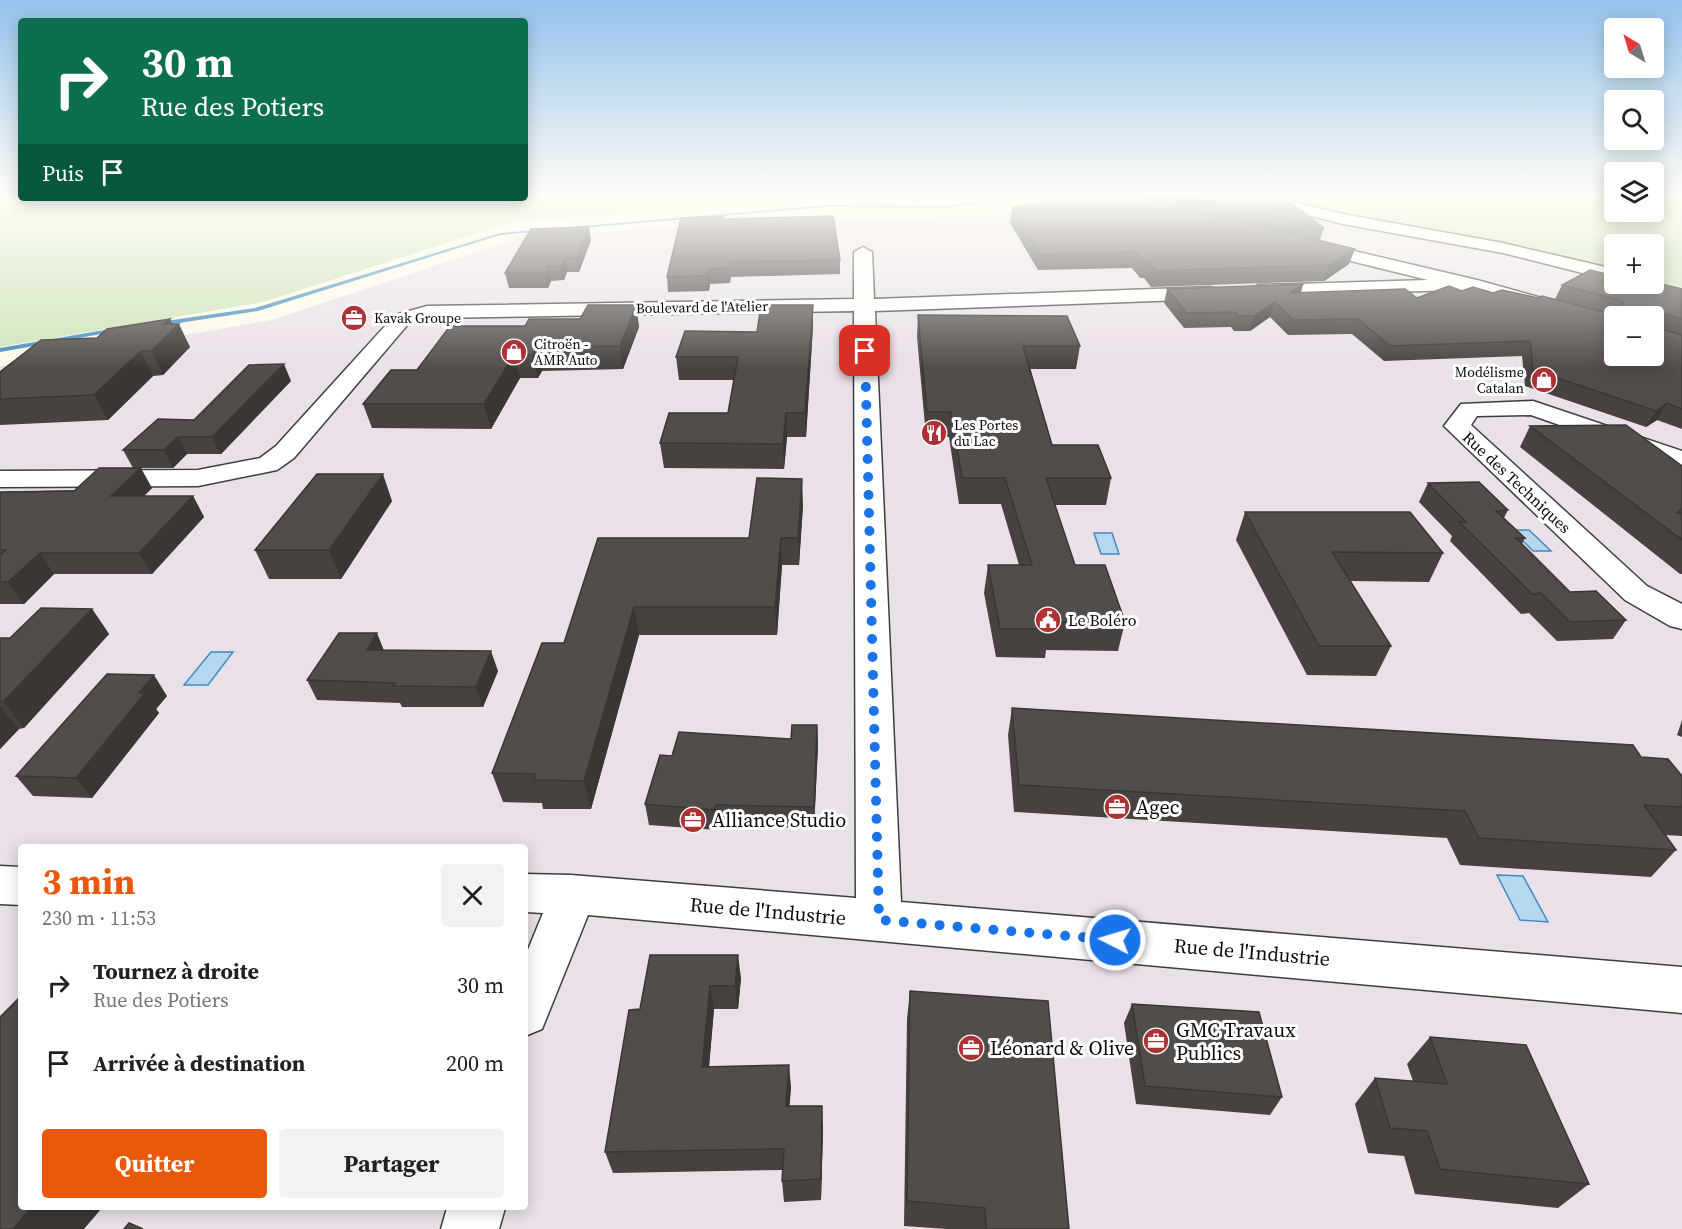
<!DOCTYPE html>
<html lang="fr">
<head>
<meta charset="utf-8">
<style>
	body { margin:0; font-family:"Source Serif 4",serif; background:#f2f2f2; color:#202124; height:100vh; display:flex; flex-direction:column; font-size:22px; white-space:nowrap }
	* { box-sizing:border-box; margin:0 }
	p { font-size:20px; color:#757577 }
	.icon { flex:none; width:33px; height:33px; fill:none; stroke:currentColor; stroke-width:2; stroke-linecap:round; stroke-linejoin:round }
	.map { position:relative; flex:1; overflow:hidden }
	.sheet { position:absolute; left:18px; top:844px; width:510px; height:366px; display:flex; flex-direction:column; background:#fff; border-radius:6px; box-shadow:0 3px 15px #0003 }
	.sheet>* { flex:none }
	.hud { position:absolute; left:18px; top:18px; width:510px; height:183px; border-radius:6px; box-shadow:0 3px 15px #0003; background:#0b6e4f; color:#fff; overflow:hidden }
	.needle { width:39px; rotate:322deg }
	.controls { position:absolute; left:1604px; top:18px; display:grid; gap:12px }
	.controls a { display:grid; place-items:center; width:60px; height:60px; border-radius:6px; background:#fff; box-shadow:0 3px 15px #0003; font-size:30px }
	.pin { position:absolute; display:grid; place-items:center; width:51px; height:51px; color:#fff; margin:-26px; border-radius:12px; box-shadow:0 3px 9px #0006 }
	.me { position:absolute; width:66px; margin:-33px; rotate:275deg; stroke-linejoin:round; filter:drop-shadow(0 0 4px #0008) }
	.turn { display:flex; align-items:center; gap:21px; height:126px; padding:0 24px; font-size:27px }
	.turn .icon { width:78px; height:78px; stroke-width:2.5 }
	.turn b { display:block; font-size:42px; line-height:51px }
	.then { display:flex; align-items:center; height:57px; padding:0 24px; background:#0003; gap:12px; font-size:22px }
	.round { display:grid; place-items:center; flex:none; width:63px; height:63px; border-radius:6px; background:#f2f2f2 }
	.summary { display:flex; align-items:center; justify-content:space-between; height:102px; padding:0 24px }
	h1 { font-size:36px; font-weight:700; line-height:45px; color:#ea580c }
	.button { display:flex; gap:12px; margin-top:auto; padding:12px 24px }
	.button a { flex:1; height:69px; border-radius:6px; background:#ea580c; color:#fff; font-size:24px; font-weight:700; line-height:69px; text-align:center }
	.button a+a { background:#f2f2f2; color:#202124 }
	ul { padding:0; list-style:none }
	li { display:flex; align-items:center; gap:18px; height:78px; padding:0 24px }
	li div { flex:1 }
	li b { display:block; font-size:22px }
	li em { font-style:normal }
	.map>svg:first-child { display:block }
	.industrial { fill:#e9e0e9; fill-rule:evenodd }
	.green { fill:#cee4b9 }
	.water { fill:#b5d8ef; stroke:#448bbf; stroke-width:1.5 }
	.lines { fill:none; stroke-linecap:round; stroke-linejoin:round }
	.stream { fill:#448bbf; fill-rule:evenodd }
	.minor-casing { stroke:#3e3e3e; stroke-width:3 }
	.minor { fill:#fff; fill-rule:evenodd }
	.wall { fill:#47423f; fill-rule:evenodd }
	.shaded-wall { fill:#3a3633 }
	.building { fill:#534d49; stroke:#3a3633; stroke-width:1.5 }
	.route { stroke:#1a73e8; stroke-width:10; stroke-dasharray:0 18 }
	.labels { text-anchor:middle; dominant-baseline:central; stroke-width:6; stroke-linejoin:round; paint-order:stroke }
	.far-street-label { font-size:14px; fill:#0b0b0b; stroke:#fff }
	.far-poi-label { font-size:14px; fill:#0b0b0b; stroke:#fff; text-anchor:start }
	.street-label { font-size:16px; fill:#0b0b0b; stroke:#fff }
	.poi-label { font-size:16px; fill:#0b0b0b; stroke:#fff; text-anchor:start }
	.near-poi-label { font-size:20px; fill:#0b0b0b; stroke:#fff; text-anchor:start }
	.near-street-label { font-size:20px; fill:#0b0b0b; stroke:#fff }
</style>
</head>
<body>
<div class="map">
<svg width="1682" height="1229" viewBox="0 0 1682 1229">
	<rect width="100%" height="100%" fill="#fdfaeb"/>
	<!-- industrial -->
	<path class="industrial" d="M1121 197H1263L1487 241 1614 284 1653 281 1682 289V1229H0V366L272 320 521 237 769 221 985 216ZM1614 316H1653V356H1614ZM21 848H525V1208H21Z"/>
	<!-- green -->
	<g class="green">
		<polygon points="0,197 897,197 853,197 515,221 263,302 0,347"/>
		<polygon points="1263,197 1614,197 1614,212 1653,212 1653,197 1682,197 1682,289 1653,281 1653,244 1614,244 1614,272 1338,217"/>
	</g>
	<!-- water -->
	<g class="water">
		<polygon points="1512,530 1529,530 1551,551 1533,551"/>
		<polygon points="1094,533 1112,533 1119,554 1101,554"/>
		<polygon points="211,652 233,652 208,685 184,685"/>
		<polygon points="1497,875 1523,876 1548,922 1520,920"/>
	</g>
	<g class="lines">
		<!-- stream -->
		<g class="stream">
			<polygon points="1010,197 1018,197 948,208 827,207 500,235 258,311 159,326 156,324 159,322 255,308 500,233 827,205 948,206"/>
			<polygon points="116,328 119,330 118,331 0,352 0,348"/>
		</g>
		<!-- minor casing -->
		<g class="minor-casing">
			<g id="minor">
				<polygon points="1246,197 1272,197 1343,214 1503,243 1614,269 1614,281 1503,253 1343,224 1248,200"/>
				<polygon points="1308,240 1477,280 1614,318 1614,331 1469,290 1251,295 1248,291 1258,285 1428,280 1302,249 1299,245 1302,241"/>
				<polygon points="863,247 872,252 874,299 1210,287 1217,289 1220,293 1217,297 1210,299 875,311 901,902 1682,967 1682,1013 588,915 542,1029 525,1036 525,957 543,913 525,912 525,874 571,875 856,898 854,311 428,318 409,323 294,458 277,470 198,486 0,487 0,471 198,470 260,458 276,446 395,315 427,306 854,299 854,252"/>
				<polygon points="1533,401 1682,451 1682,468 1531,415 1477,416 1471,425 1647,586 1682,604 1682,629 1670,626 1625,600 1444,426 1461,404"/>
				<polygon points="0,866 21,867 21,905 0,904"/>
				<polygon points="447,1208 505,1208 499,1229 441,1229"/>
			</g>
		</g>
		<!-- minor -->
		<use href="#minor" class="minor"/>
	</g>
	<!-- wall -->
	<g class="wall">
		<polygon points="1070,197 1278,197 1277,199 1324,228 1320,240 1349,264 1324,281 1151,287 1144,278 1140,278 1132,268 1038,270 1010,223 1012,208"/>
		<polygon points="724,219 840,260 840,274 731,277 730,283 710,284 709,291 668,292 667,277"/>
		<polygon points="591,240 579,272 567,272 564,280 551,281 548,288 509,288 505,273"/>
		<path d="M1303 284 1301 292 1417 298 1462 291 1538 298 1586 308 1555 299 1562 285 1614 284 1682 289V429L1657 420 1646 427 1525 386 1522 356 1384 361 1352 334 1288 335 1270 317 1250 331H1234L1231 327 1184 328 1164 303 1167 289ZM1614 316H1653L1614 356Z"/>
		<polygon points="636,305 639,327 623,369 542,371 538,378 520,378 491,429 372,428 363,404 417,370 525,326 580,319"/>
		<polygon points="813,305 813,326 806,437 787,437 784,469 664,468 660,443 728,413 734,380 679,380 676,357 757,332"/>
		<polygon points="918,315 1080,346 1076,369 1030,369 1052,445 1111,478 1106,505 1055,505 1075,565 1125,622 1118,651 1046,650 1045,658 996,657 984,593 988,565 1019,565 1001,504 959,504 949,437 926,437 917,337"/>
		<polygon points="173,324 190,347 163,375 153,376 108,420 0,425 0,372 97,338"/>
		<polygon points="291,381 221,454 187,454 173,468 133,468 123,450 194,420"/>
		<polygon points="1530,426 1682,466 1682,574 1680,574 1520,447"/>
		<polygon points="1428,483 1508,510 1504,518 1525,538 1522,544 1570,592 1626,620 1613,639 1557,641 1529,613 1521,614 1450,541 1452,536 1419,502"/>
		<polygon points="152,488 144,496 193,496 204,517 152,574 54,574 24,604 0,604 0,492"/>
		<polygon points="392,501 341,579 269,579 255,550"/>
		<polygon points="803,505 799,565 782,565 777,635 639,635 591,809 543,809 542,803 503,802 492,773 564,643 749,538"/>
		<polygon points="1245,512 1443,553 1429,582 1350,581 1391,646 1376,676 1307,675 1236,540"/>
		<polygon points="92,609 109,634 24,728 19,729 0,749 0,638 10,638"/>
		<polygon points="384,650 498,671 483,707 402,707 400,703 317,700 307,680"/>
		<polygon points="167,696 156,709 159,713 92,798 33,796 16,776"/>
		<polygon points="1012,708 1641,757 1682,776 1682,836 1665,835 1676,850 1651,877 1460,865 1447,838 1014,812 1008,735"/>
		<polygon points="1682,720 1682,737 1677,735"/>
		<polygon points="817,725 818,745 814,828 719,826 717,830 649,825 645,804 672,756 791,739"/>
		<polygon points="650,955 741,978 738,1009 714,1009 709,1067 791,1087 789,1106 823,1128 821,1200 784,1202 782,1181 783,1170 613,1173 605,1152 640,1009"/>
		<polygon points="910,991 1069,1229 947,1229 904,1226 907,1019"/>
		<polygon points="1132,1004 1282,1097 1270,1115 1136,1104 1124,1023"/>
		<polygon points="1430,1037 1589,1184 1558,1208 1415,1194 1404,1156 1368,1153 1355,1104 1375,1078 1413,1081 1407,1064"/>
	</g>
	<!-- shaded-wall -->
	<g class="shaded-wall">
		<polygon points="589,227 591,240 579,272 576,258"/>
		<polygon points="1355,249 1349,264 1324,281 1329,265"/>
		<polygon points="565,258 567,272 564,280 561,266"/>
		<polygon points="548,266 551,281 548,288 545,273"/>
		<polygon points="709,269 710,284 709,291 707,276"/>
		<polygon points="1303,284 1299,298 1290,293"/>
		<polygon points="1275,302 1270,317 1250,331 1254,316"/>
		<polygon points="636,305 639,327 623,369 620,346"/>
		<polygon points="813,305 813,326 806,437 805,413"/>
		<polygon points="170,319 175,329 179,324 190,347 163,375 151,351 164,324"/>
		<polygon points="537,348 542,371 538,378 532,355"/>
		<polygon points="141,351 153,376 108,420 94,395"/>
		<polygon points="514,355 520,378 491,429 484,404"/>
		<polygon points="284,364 291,381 221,454 212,437"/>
		<polygon points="1667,403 1657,420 1646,427 1656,411"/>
		<polygon points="786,413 787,437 784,469 783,444"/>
		<polygon points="178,437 187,454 173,468 164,450"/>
		<polygon points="141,468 152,488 123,517 111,496"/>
		<polygon points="383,474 392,501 341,579 329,550"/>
		<polygon points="802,479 803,505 799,565 798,538"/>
		<polygon points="193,496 204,517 152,574 139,553"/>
		<polygon points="781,538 782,565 777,635 775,607"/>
		<polygon points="40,553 54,574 24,604 8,582"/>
		<polygon points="634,607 639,635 591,809 584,781"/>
		<polygon points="92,609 109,634 24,728 3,702"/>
		<polygon points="377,633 385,653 367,650"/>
		<polygon points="491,651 498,671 483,707 476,687"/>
		<polygon points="154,675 167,696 156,709 159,713 92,798 76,778 139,693"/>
		<polygon points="0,706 19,729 0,749"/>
		<polygon points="817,725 818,745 814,828 814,807"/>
		<polygon points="716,805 719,826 717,830 714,810"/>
		<polygon points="738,955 741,978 738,1009 735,986"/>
		<polygon points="710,986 714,1009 707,1089 702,1067"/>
		<polygon points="789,1065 791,1087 788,1127 786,1106"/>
		<polygon points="822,1106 823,1128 821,1200 821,1179"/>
		<polygon points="31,1208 102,1208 84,1229 13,1229"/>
	</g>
	<!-- building -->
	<g class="building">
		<polygon points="1070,197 1137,197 1355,249 1329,265 1155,271 1148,262 1144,262 1136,252 1041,255 1012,208"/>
		<polygon points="1186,197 1277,197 1273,199 1291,203 1324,228"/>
		<polygon points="724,216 723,219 833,216 840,260 730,262 729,268 709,269 707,276 667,277 681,218"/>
		<polygon points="589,227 576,258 565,258 561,266 548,266 545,273 505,273 531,229"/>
		<polygon points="1590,270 1614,276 1614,284 1653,284 1653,282 1682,289 1682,319 1660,313 1660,329 1682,335 1682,409 1667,403 1656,411 1533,370 1530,341 1390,346 1358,319 1293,320 1275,302 1254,316 1238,316 1235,312 1187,313 1167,289 1303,284 1290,293 1405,289 1417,298 1449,286 1462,291 1473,287 1493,293 1502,290 1538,298 1542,296 1619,316 1614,316 1614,356 1653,356 1653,316 1623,316 1623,301 1562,285"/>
		<polygon points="588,305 636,305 620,346 537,348 532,355 514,355 484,404 363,404 391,370 417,370 450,326 525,326 529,319 580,319"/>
		<polygon points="761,305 813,305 805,413 786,413 783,444 660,443 669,413 728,413 738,357 676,357 685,331 757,332"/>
		<polygon points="918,315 1067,316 1080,346 1023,346 1052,445 1098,445 1111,478 1046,478 1075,565 1105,565 1125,622 1048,622 1050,629 1000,629 988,565 1032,565 1005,478 962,478 951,412 927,412"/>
		<polygon points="170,319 164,324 179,324 151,351 141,351 94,395 0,399 0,372 41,340 97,338 107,329"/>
		<polygon points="284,364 212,437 178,437 164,450 123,450 158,419 194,420 249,365"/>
		<polygon points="1626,425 1682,466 1682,509 1677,513 1682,513 1682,540 1530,426"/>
		<polygon points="99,468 141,468 111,496 193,496 139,553 40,553 8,582 0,582 0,555 6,550 0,550 0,492 74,491"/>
		<polygon points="317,474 383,474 329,550 255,550"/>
		<polygon points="757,478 802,479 798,538 781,538 775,607 634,607 584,781 534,780 535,774 492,773 542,643 564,643 598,538 749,538"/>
		<polygon points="1479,482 1508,510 1496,511 1525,538 1516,538 1570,592 1596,591 1626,620 1570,622 1541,593 1532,594 1459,522 1466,522 1428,483"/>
		<polygon points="1245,512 1410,512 1443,553 1332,552 1391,646 1319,646"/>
		<polygon points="41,608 92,609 3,702 0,702 0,638 10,638"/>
		<polygon points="339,633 377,633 367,650 491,651 476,687 393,686 395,683 307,680"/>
		<polygon points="107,674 154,675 139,693 145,693 76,778 16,776"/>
		<polygon points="1012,708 1633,745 1641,757 1668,759 1682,776 1682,807 1644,805 1676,850 1479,838 1465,811 1019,785"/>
		<polygon points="792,725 817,725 814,807 716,805 714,810 645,804 660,755 672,756 679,732 791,739"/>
		<polygon points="650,955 738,955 735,986 710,986 702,1067 789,1065 786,1106 822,1106 821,1179 782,1181 784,1149 605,1152 629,1010 640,1009"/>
		<polygon points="910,991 1048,1001 1069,1229 986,1229 985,1208 907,1201"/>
		<polygon points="21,996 21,1208 31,1208 13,1229 0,1229 0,1017"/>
		<polygon points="1132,1004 1259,1012 1282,1097 1145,1086"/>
		<polygon points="1430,1037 1526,1045 1589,1184 1440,1169 1427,1131 1390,1128 1375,1078 1447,1084"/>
		<polygon points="129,1223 143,1229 124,1229"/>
	</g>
	<!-- sky -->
	<linearGradient id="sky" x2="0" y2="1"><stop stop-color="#93c2eb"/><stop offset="0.53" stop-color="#fefdf6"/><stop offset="1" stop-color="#fefdf6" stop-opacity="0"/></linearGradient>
	<rect width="1682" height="369" fill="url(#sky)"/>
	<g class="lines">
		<!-- route -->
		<polyline class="route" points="865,351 879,920 1115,940"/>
	</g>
	<!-- icons -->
	<defs>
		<g id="office-disc" transform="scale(1.35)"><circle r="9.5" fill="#ad3235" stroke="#fff"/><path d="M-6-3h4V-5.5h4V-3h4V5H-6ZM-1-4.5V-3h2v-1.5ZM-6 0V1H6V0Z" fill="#fff"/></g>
		<g id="shop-disc" transform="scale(1.35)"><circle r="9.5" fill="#ad3235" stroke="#fff"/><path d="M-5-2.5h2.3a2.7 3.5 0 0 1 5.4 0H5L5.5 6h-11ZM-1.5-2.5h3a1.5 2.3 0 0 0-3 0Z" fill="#fff"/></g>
		<g id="restaurant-disc" transform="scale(1.35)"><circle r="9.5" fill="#ad3235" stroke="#fff"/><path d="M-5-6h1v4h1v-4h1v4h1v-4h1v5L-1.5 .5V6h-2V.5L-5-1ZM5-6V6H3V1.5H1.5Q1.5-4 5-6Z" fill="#fff"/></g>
		<g id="civic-disc" transform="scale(1.35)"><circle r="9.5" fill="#ad3235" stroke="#fff"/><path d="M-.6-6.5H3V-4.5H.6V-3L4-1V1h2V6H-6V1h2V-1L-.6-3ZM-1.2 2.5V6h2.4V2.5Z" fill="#fff"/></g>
	</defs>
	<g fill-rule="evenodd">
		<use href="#office-disc" x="354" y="318"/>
		<use href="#shop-disc" x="514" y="352"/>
		<use href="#shop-disc" x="1544" y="380"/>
		<use href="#restaurant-disc" x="934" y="433"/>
		<use href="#civic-disc" x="1048" y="620"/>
		<use href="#office-disc" x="1117" y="807"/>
		<use href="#office-disc" x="693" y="820"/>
		<use href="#office-disc" x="1156" y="1041"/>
		<use href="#office-disc" x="971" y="1048"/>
	</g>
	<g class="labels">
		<!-- far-street labels -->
		<g class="far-street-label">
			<text transform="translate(702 307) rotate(-1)">Boulevard de l'Atelier</text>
		</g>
		<!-- far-poi labels -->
		<g class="far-poi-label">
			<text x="374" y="318">Kavak Groupe</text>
			<text x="534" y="344">Citroën -<tspan x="534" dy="16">AMR Auto</tspan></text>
			<text x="1524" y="372" text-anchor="end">Modélisme<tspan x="1524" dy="16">Catalan</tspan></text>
			<text x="954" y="425">Les Portes<tspan x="954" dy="16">du Lac</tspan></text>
		</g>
		<!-- street labels -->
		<g class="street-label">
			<text transform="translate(1517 482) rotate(43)">Rue des Techniques</text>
		</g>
		<!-- poi labels -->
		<g class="poi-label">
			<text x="1068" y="620">Le Boléro</text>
		</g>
		<!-- near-poi labels -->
		<g class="near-poi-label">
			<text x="1136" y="807">Agec</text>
			<text x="712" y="820">Alliance Studio</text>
			<text x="1176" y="1030">GMC Travaux<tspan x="1176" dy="23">Publics</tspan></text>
			<text x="990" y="1048">Léonard &amp; Olive</text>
		</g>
		<!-- near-street labels -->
		<g class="near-street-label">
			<text transform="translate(768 911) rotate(5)">Rue de l'Industrie</text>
			<text transform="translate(1252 952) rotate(5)">Rue de l'Industrie</text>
		</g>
	</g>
</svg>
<div class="controls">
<a><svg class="needle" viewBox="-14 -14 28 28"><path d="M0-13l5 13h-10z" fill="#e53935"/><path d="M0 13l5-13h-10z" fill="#757577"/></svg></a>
<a><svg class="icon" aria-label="search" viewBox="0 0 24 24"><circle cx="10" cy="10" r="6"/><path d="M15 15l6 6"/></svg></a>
<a><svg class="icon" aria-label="layers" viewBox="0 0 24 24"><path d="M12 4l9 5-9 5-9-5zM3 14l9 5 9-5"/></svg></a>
<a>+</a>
<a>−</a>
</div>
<div class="pin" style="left:865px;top:351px;background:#d93025"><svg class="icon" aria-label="arrive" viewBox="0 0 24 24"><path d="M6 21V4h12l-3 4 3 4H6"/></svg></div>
<svg class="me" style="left:1115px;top:940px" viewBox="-20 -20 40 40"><circle r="17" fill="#1a73e8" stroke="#fff" stroke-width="3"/><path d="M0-11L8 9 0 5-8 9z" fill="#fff"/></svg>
<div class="hud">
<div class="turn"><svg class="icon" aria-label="right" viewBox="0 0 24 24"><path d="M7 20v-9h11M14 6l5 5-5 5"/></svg><div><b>30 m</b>Rue des Potiers</div></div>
<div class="then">Puis<svg class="icon" aria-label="arrive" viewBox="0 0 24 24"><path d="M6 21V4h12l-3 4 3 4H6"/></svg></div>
</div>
<section class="sheet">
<div class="summary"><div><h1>3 min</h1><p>230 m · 11:53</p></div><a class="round"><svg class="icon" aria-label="close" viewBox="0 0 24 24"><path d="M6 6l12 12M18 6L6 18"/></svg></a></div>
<ul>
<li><svg class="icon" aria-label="right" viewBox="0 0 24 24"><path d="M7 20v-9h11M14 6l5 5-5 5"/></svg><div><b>Tournez à droite</b><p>Rue des Potiers</p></div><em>30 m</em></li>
<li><svg class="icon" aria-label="arrive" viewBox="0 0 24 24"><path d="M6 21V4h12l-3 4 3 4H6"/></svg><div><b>Arrivée à destination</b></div><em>200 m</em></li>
</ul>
<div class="button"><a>Quitter</a><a>Partager</a></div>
</section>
</div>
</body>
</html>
